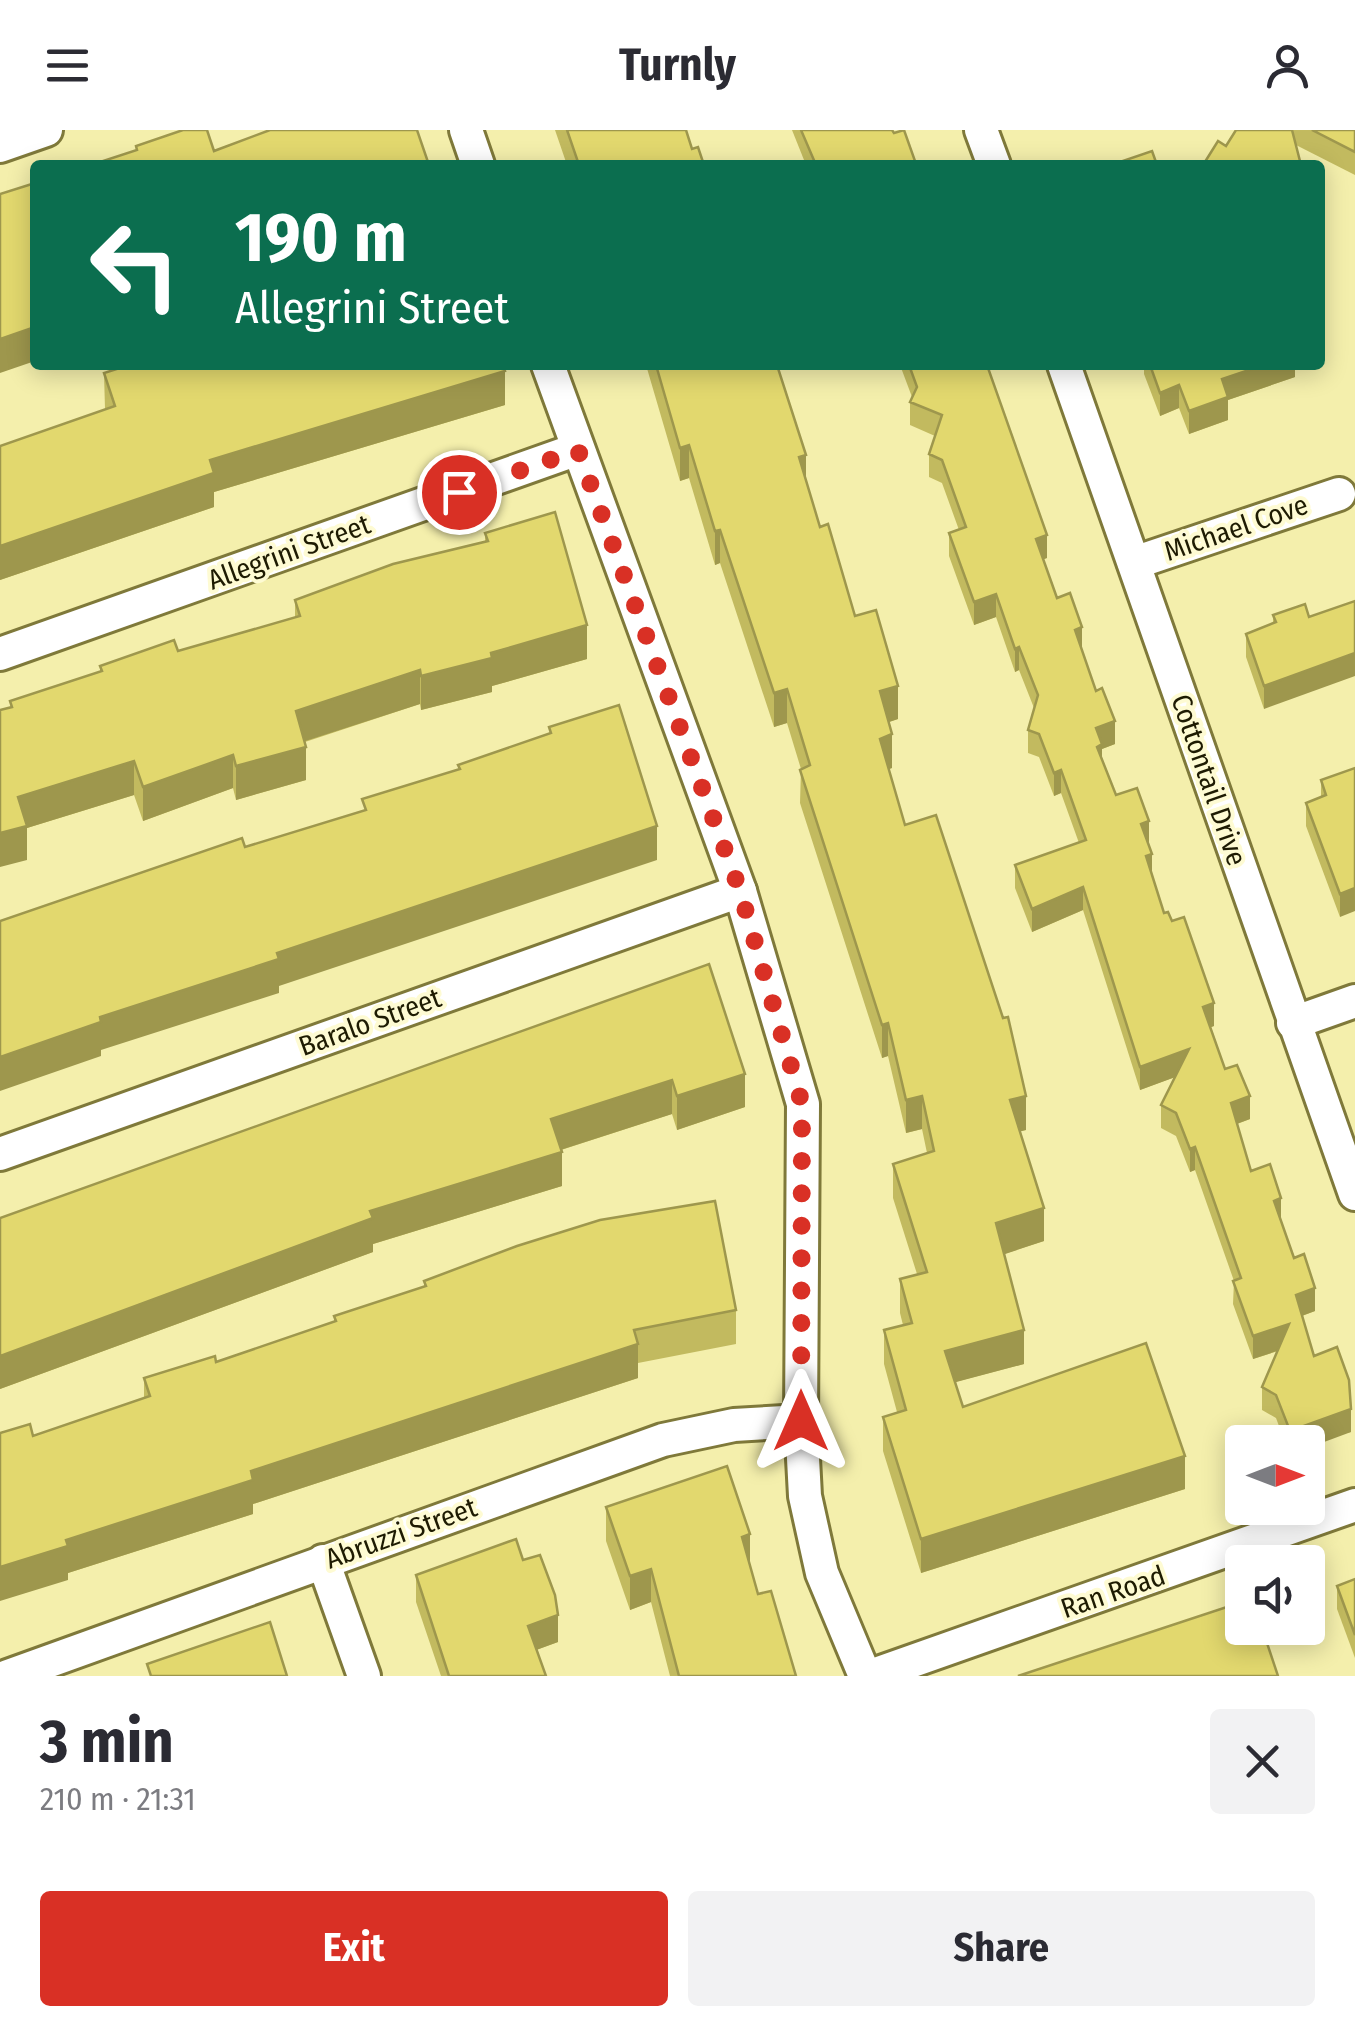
<!DOCTYPE html>
<html lang="en">
<head>
<meta charset="utf-8">
<style>
	body { margin:0; font-family:"Fira Sans Condensed",sans-serif; background:#f2f2f3; color:#2b2b33; height:100vh; display:flex; flex-direction:column; font-size:38px; white-space:nowrap }
	* { box-sizing:border-box; margin:0 }
	p { font-size:32px; color:#7c7c81 }
	.icon { flex:none; width:55px; height:55px; fill:none; stroke:currentColor; stroke-width:2; stroke-linecap:round; stroke-linejoin:round }
	.map { position:relative; height:1546px; overflow:hidden }
	.sheet { display:flex; flex-direction:column; background:#fff; flex:1 }
	.sheet>* { flex:none }
	.hud { position:absolute; left:30px; top:30px; width:1295px; height:210px; border-radius:10px; box-shadow:0 5px 25px #0003; background:#0b6e4f; color:#fff; overflow:hidden }
	.needle { width:65px; rotate:90deg }
	.tools { position:absolute; left:1225px; top:1295px; display:grid; gap:20px }
	.tools a { display:grid; place-items:center; width:100px; height:100px; border-radius:10px; background:#fff; box-shadow:0 5px 25px #0003; font-size:50px }
	.pin { position:absolute; display:grid; place-items:center; width:85px; height:85px; color:#fff; margin:-42px; border:5px solid #fff; border-radius:50%; box-shadow:0 2px 10px #0007 }
	.me { position:absolute; width:110px; margin:-55px; rotate:0deg; stroke-linejoin:round; filter:drop-shadow(0 0 8px #0008) }
	.turn { display:flex; align-items:center; gap:35px; height:210px; padding:0 40px; font-size:45px }
	.turn .icon { width:130px; height:130px; stroke-width:2.5 }
	.turn b { display:block; font-size:70px; line-height:85px }
	.round { display:grid; place-items:center; flex:none; width:105px; height:105px; border-radius:10px; background:#f2f2f3 }
	.headline { display:flex; align-items:center; justify-content:space-between; height:170px; padding:0 40px }
	h1 { font-size:60px; font-weight:700; line-height:75px }
	.action { display:flex; gap:20px; margin-top:auto; padding:20px 40px }
	.action a { flex:1; height:115px; border-radius:10px; background:#d93025; color:#fff; font-size:40px; font-weight:700; line-height:115px; text-align:center }
	.action a+a { background:#f2f2f3; color:#2b2b33 }
	header { display:flex; justify-content:space-between; align-items:center; height:130px; padding:0 40px; background:#fff; font-size:45px; font-weight:700 }
	.map>svg:first-child { display:block }
	.lines { fill:none; stroke-linecap:round; stroke-linejoin:round }
	.minor-casing { stroke:#7f793a; stroke-width:38 }
	.minor { stroke:#fff; stroke-width:32 }
	.wall { fill:#c2ba5f }
	.shaded-wall { fill:#9e974d }
	.building { fill:#e2d86e; stroke:#9e974d; stroke-width:2.5 }
	.route { stroke:#d93025; stroke-width:18; stroke-dasharray:0 32.4 }
	.labels { text-anchor:middle; dominant-baseline:central; stroke-width:8; stroke-linejoin:round; paint-order:stroke }
	.street-label { font-size:28px; fill:#1e1b02; stroke:#fefbd3 }
</style>
</head>
<body>
<header><svg class="icon" aria-label="menu" viewBox="0 0 24 24"><path d="M4 6h16M4 12h16M4 18h16"/></svg>Turnly<svg class="icon" aria-label="person" viewBox="0 0 24 24"><circle cx="12" cy="8" r="4"/><path d="M4 21q1-7 8-7t8 7"/></svg></header>
<div class="map">
<svg width="1355" height="1546" viewBox="0 0 1355 1546">
	<rect width="100%" height="100%" fill="#f4efac"/>
	<g class="lines">
		<!-- minor casing -->
		<g class="minor-casing">
			<g id="minor">
				<polyline points="466,0 478,35"/>
				<polyline points="981,0 994,35"/>
				<polyline points="0,16 46,0"/>
				<polyline points="548,235 740,761 803,974 801,1291 805,1366 822,1443 865,1546"/>
				<polyline points="1064,235 1355,1064"/>
				<polyline points="1134,433 1339,364"/>
				<polyline points="0,524 578,319"/>
				<polyline points="1293,893 1355,871"/>
				<polyline points="0,1024 740,761"/>
				<polyline points="323,1431 364,1546"/>
				<polyline points="8,1546 663,1310 734,1295 801,1291"/>
				<polyline points="870,1546 1355,1375"/>
			</g>
		</g>
		<!-- minor -->
		<use href="#minor" class="minor"/>
	</g>
	<!-- wall -->
	<g class="wall">
		<polygon points="555,0 686,0 692,19 704,35 567,35"/>
		<polygon points="792,0 892,0 915,35 806,35"/>
		<polygon points="1236,0 1355,0 1355,45 1296,15"/>
		<polygon points="1320,194 1325,208 1325,231 1320,229"/>
		<polygon points="646,235 777,235 806,351 820,397 898,589 889,592 892,638 889,639 905,695 1026,1000 1020,1001 1044,1111 1004,1124 1024,1234 955,1252 963,1277 1185,1359 921,1443 883,1321 883,1287 897,1282 884,1234 884,1200 903,1195 900,1183 900,1149 917,1144 893,1068 893,1034 927,1023 922,999 906,1003 888,926 882,928 800,673 801,639 787,593 774,597 720,433 715,435 689,348 680,351"/>
		<polygon points="900,235 987,235 1047,428 1043,429 1057,468 1082,520 1115,614 1102,619 1102,628 1116,665 1148,714 1152,744 1164,783 1214,896 1211,897 1225,939 1250,989 1237,994 1251,1041 1281,1091 1315,1181 1302,1186 1314,1226 1351,1302 1308,1312 1285,1312 1276,1288 1262,1280 1262,1257 1278,1221 1253,1229 1233,1174 1234,1151 1195,1040 1190,1042 1176,1006 1161,998 1161,975 1175,947 1140,960 1083,780 1032,802 1015,758 1015,735 1079,713 1061,663 1054,666 1039,627 1028,623 1028,600 1034,578 1019,540 1015,542 996,487 974,495 949,426 949,403 959,400 942,353 929,347 929,324 935,306 910,295 910,272 912,267"/>
		<polygon points="1144,235 1295,235 1295,247 1228,270 1228,290 1189,304 1179,278 1160,286 1144,244"/>
		<polygon points="104,243 505,275 214,362 214,377 0,450 0,316 105,279"/>
		<polygon points="485,403 587,529 492,556 492,562 421,580 420,574 305,612 306,650 236,670 233,658 143,691 134,665 27,698 27,730 10,571 100,542 100,536 178,521 295,488 295,470 485,411"/>
		<polygon points="1273,485 1309,487 1264,579 1246,527 1246,504 1273,493"/>
		<polygon points="1355,638 1340,787 1306,696 1306,673 1321,667 1321,650"/>
		<polygon points="709,834 745,977 677,1000 672,984 561,1020 562,1056 373,1114 373,1122 0,1259 0,1088"/>
		<polygon points="424,1151 736,1180 736,1214 638,1233 638,1248 253,1374 253,1384 68,1443 68,1450 33,1306 144,1268 144,1248 216,1232 334,1192 334,1186 424,1157"/>
		<polygon points="606,1377 750,1436 758,1464 796,1546 670,1546 651,1472 630,1480 606,1411"/>
		<polygon points="523,1430 558,1512 536,1520 546,1546 441,1546 416,1472 416,1445"/>
		<polygon points="1355,1449 1355,1528 1337,1479 1337,1456"/>
	</g>
	<!-- shaded-wall -->
	<g class="shaded-wall">
		<polygon points="35,197 35,231 0,243 0,209"/>
		<polygon points="1264,235 1295,235 1295,247 1228,270 1228,290 1189,304 1189,281 1222,249"/>
		<polygon points="505,241 505,275 214,362 214,377 0,450 0,416 210,330"/>
		<polygon points="1179,255 1179,278 1160,286 1160,263"/>
		<polygon points="689,315 689,348 680,351 680,318"/>
		<polygon points="806,325 806,359 799,327"/>
		<polygon points="720,400 720,433 715,435 715,401"/>
		<polygon points="1047,405 1047,428 1036,432 1036,409"/>
		<polygon points="996,464 996,487 974,495 974,472"/>
		<polygon points="587,495 587,529 492,556 492,562 421,580 421,546 491,523"/>
		<polygon points="1082,497 1082,520 1075,500"/>
		<polygon points="1019,517 1019,540 1015,542 1015,519"/>
		<polygon points="1355,523 1355,546 1264,579 1264,556"/>
		<polygon points="420,540 420,574 296,614 296,581"/>
		<polygon points="898,556 898,589 880,595 880,561"/>
		<polygon points="787,559 787,593 774,597 774,563"/>
		<polygon points="1115,591 1115,614 1102,619 1102,637 1097,620 1096,598"/>
		<polygon points="892,604 892,638 880,642 880,609"/>
		<polygon points="306,617 306,650 236,670 236,636"/>
		<polygon points="233,625 233,658 143,691 143,657"/>
		<polygon points="134,631 134,665 27,698 27,730 0,737 0,703 18,667"/>
		<polygon points="1061,640 1061,663 1054,666 1054,643"/>
		<polygon points="1149,691 1149,714 1141,694"/>
		<polygon points="657,696 657,730 279,856 279,863 101,920 101,926 0,961 0,927 100,887 277,823"/>
		<polygon points="1152,724 1152,747 1146,726"/>
		<polygon points="1083,757 1083,780 1032,802 1032,779"/>
		<polygon points="1355,758 1355,781 1340,787 1340,764"/>
		<polygon points="1214,873 1214,896 1203,900 1203,877"/>
		<polygon points="888,893 888,926 882,928 882,895"/>
		<polygon points="1189,919 1189,942 1140,960 1140,937"/>
		<polygon points="745,944 745,977 677,1000 677,966"/>
		<polygon points="672,950 672,984 551,1023 551,989"/>
		<polygon points="922,966 922,999 906,1003 906,970"/>
		<polygon points="1026,966 1026,1000 1010,1004 1010,970"/>
		<polygon points="1250,966 1250,989 1231,996 1231,973"/>
		<polygon points="1195,1017 1195,1040 1190,1042 1190,1019"/>
		<polygon points="562,1022 562,1056 373,1114 373,1122 0,1259 0,1226 370,1081"/>
		<polygon points="1281,1068 1281,1091 1274,1071"/>
		<polygon points="1044,1078 1044,1111 996,1127 996,1093"/>
		<polygon points="1315,1158 1315,1181 1296,1188 1296,1165"/>
		<polygon points="1289,1194 1289,1217 1253,1229 1253,1206"/>
		<polygon points="1024,1200 1024,1234 945,1255 945,1221"/>
		<polygon points="638,1214 638,1248 253,1374 253,1384 68,1443 68,1450 0,1471 0,1437 66,1410 251,1341"/>
		<polygon points="1351,1279 1351,1302 1308,1318 1308,1312 1290,1312 1290,1301"/>
		<polygon points="1185,1326 1185,1359 921,1443 921,1409"/>
		<polygon points="750,1404 750,1438 742,1407"/>
		<polygon points="651,1439 651,1472 630,1480 630,1446"/>
		<polygon points="558,1485 558,1512 528,1523 528,1496"/>
	</g>
	<!-- building -->
	<g class="building">
		<polygon points="183,0 207,0 214,21 270,0 417,0 429,35 91,35 137,20 136,16"/>
		<polygon points="567,0 686,0 692,19 698,17 704,35 587,35 586,33 579,35"/>
		<polygon points="801,0 892,0 894,3 904,0 915,31 910,32 911,35 816,35"/>
		<polygon points="1236,0 1292,0 1301,35 1203,35 1218,11 1226,16"/>
		<polygon points="1312,0 1355,0 1355,22"/>
		<polygon points="1152,21 1157,35 1118,35 1117,33"/>
		<polygon points="35,53 35,197 0,209 0,64"/>
		<polygon points="129,235 503,235 505,241 210,330 214,343 0,416 0,316 115,276 104,243"/>
		<polygon points="656,235 777,235 806,325 799,327 820,397 828,394 855,486 876,480 898,556 880,561 892,604 880,609 905,695 936,685 1003,888 1008,887 1026,966 1010,970 1044,1078 996,1093 1024,1200 945,1221 963,1277 1146,1213 1185,1326 921,1409 883,1287 906,1280 884,1200 912,1193 900,1149 927,1142 893,1034 934,1021 922,966 906,970 888,893 882,895 800,640 810,635 787,559 774,563 720,400 715,401 689,315 680,318"/>
		<polygon points="909,235 987,235 1047,405 1036,409 1057,468 1070,463 1082,497 1075,500 1096,561 1102,558 1115,591 1096,598 1102,614 1097,617 1116,665 1137,658 1149,691 1141,694 1152,724 1146,726 1164,783 1168,782 1172,791 1184,787 1214,873 1203,877 1225,939 1237,935 1250,966 1231,973 1251,1041 1270,1034 1281,1068 1274,1071 1294,1128 1304,1124 1315,1158 1296,1165 1314,1226 1337,1217 1349,1250 1351,1279 1290,1301 1276,1265 1262,1257 1289,1194 1253,1206 1233,1151 1241,1148 1195,1017 1190,1019 1176,983 1161,975 1189,919 1140,937 1083,757 1032,779 1015,735 1086,710 1061,640 1054,643 1039,604 1028,600 1038,565 1019,517 1015,519 996,464 974,472 949,403 966,397 942,330 929,324 942,285 910,272 917,257"/>
		<polygon points="1150,235 1264,235 1222,249 1228,267 1189,281 1179,255 1160,263"/>
		<polygon points="555,382 587,495 491,523 492,528 421,546 420,540 296,581 306,617 236,636 233,625 143,657 134,631 18,667 27,696 0,703 0,580 12,577 10,571 102,541 100,536 174,510 178,521 300,486 295,470 393,434 488,411 485,403"/>
		<polygon points="1355,471 1355,523 1264,556 1246,504 1276,492 1273,485 1305,474 1309,487"/>
		<polygon points="619,575 657,696 277,823 279,829 100,887 101,892 0,927 0,791 242,708 245,717 366,680 362,669 460,639 458,635 551,603 549,597"/>
		<polygon points="1355,638 1355,758 1340,764 1306,673 1326,665 1321,650"/>
		<polygon points="709,834 745,944 677,966 672,950 551,989 562,1022 370,1081 373,1088 0,1226 0,1088"/>
		<polygon points="715,1071 736,1180 634,1200 638,1214 251,1341 253,1350 66,1410 68,1416 0,1437 0,1303 30,1294 33,1306 150,1266 144,1248 215,1226 216,1232 336,1191 334,1186 426,1156 424,1151 517,1116 600,1090"/>
		<polygon points="727,1336 750,1404 742,1407 758,1464 771,1461 796,1546 679,1546 651,1439 630,1446 606,1377"/>
		<polygon points="516,1409 523,1430 540,1425 555,1465 558,1485 528,1496 546,1546 449,1546 416,1445"/>
		<polygon points="1355,1449 1355,1505 1337,1456"/>
		<polygon points="1242,1472 1242,1498 1262,1498 1278,1546 1018,1546"/>
		<polygon points="270,1492 287,1546 151,1546 147,1534"/>
	</g>
	<g class="lines">
		<!-- route -->
		<polyline class="route" points="459,362 578,320 740,761 802,974 801,1291"/>
	</g>
	<g class="labels">
		<!-- street labels -->
		<g class="street-label">
			<text transform="translate(1236 398) rotate(-19)">Michael Cove</text>
			<text transform="translate(289 422) rotate(-20)">Allegrini Street</text>
			<text transform="translate(1209 650) rotate(71)">Cottontail Drive</text>
			<text transform="translate(370 892) rotate(-20)">Baralo Street</text>
			<text transform="translate(401 1403) rotate(-20)">Abruzzi Street</text>
			<text transform="translate(1113 1462) rotate(-19)">Ran Road</text>
		</g>
	</g>
</svg>
<div class="tools">
<a><svg class="needle" viewBox="-14 -14 28 28"><path d="M0-13l5 13h-10z" fill="#e53935"/><path d="M0 13l5-13h-10z" fill="#7c7c81"/></svg></a>
<a><svg class="icon" aria-label="sound" viewBox="0 0 24 24"><path d="M4 9h4l5-4v14l-5-4H4zM17 9q2 3 0 6"/></svg></a>
</div>
<div class="pin" style="left:459px;top:362px;background:#d93025"><svg class="icon" aria-label="arrive" viewBox="0 0 24 24"><path d="M6 21V4h12l-3 4 3 4H6"/></svg></div>
<svg class="me" style="left:801px;top:1291px" viewBox="-20 -20 40 40"><path d="M0-17L14 15 0 8-14 15z" fill="#d93025" stroke="#fff" stroke-width="4"/></svg>
<div class="hud">
<div class="turn"><svg class="icon" aria-label="left" viewBox="0 0 24 24"><path d="M17 20v-9H6M10 6l-5 5 5 5"/></svg><div><b>190 m</b>Allegrini Street</div></div>
</div>
</div>
<section class="sheet">
<div class="headline"><div><h1>3 min</h1><p>210 m · 21:31</p></div><a class="round"><svg class="icon" aria-label="close" viewBox="0 0 24 24"><path d="M6 6l12 12M18 6L6 18"/></svg></a></div>
<div class="action"><a>Exit</a><a>Share</a></div>
</section>
</body>
</html>
